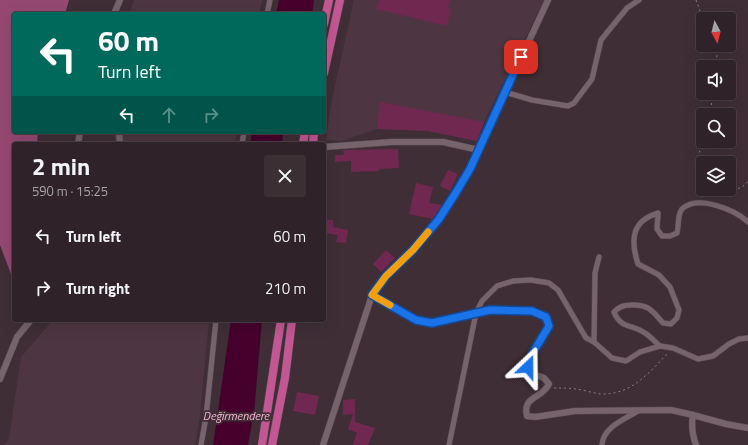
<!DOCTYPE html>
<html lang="en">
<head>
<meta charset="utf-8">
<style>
	body { margin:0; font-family:"Titillium Web",sans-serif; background:#3b2f34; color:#f1f3f6; height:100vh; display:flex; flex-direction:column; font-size:15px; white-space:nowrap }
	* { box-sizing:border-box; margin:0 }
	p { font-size:13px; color:#a7a4a8 }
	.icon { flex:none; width:22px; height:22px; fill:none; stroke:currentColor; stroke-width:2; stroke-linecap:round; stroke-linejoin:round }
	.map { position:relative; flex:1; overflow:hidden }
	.side { position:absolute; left:12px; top:142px; width:314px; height:180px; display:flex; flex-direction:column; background:#2f2228; border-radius:4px; box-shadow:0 4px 16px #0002,0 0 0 1px #4a3f45 }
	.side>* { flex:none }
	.guide { position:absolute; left:12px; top:12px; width:314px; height:122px; border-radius:4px; box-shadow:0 4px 16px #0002,0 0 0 1px #4a3f45; background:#00695c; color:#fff; overflow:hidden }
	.needle { width:26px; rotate:173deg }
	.buttons { position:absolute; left:696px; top:12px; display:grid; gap:8px }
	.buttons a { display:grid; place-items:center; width:40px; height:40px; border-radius:4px; background:#2f2228; box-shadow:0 4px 16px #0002,0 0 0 1px #4a3f45; font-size:20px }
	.pin { position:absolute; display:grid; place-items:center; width:34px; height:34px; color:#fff; margin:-17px; border-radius:8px; box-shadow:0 2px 6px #0006 }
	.me { position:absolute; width:44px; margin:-22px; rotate:23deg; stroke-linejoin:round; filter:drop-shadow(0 0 3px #0008) }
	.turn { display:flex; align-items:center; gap:14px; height:84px; padding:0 20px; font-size:18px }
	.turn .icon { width:52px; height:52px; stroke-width:2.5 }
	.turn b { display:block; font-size:28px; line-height:34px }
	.lanes { display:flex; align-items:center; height:38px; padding:0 20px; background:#0003; justify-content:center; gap:20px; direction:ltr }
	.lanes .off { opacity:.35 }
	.round { display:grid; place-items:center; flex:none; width:42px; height:42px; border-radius:4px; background:#3b2f34 }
	.head { display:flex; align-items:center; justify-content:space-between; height:68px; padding:0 20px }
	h1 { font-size:24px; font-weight:700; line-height:30px }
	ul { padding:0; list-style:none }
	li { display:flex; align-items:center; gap:12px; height:52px; padding:0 20px }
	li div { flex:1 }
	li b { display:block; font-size:15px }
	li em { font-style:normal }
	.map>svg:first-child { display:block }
	.built { fill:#4d3641 }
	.forest { fill:#954972 }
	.water { fill:#46002c }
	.building { fill:#702850 }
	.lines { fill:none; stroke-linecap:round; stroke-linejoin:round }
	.minor-casing { stroke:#584a51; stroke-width:6 }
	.tertiary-casing { stroke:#584a51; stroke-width:7 }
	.trunk-casing { stroke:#584a51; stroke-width:9 }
	.path { stroke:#8c7d84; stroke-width:1; stroke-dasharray:2 3; stroke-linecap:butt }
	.minor { stroke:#76636c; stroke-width:5 }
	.tertiary { stroke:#76636c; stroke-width:6 }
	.trunk { stroke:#c35793; stroke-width:8 }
	.route-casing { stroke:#114b97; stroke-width:10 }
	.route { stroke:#1a73e8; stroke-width:7 }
	.slow { stroke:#f59e0b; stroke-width:7 }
	.labels { text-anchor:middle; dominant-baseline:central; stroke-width:3.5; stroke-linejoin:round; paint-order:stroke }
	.water-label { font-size:12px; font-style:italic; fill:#f5b4d3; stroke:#3f2e36 }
</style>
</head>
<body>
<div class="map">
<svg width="748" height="445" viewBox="0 0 748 445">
	<rect width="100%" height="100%" fill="#3f2e36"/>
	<!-- built -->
	<g class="built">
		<polygon points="134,0 262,0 259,14 129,14"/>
		<polygon points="354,0 544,0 484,122 477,141 428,131 377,129 341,141 326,140 331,104"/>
		<polygon points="114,132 237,132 235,144 115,144"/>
		<polygon points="53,320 209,320 200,415 195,445 4,445 9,439 21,357"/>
	</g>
	<!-- forest -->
	<polygon class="forest" points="0,0 69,0 65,14 14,14 14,132 38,132 37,144 14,144 14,282 0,245"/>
	<!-- water -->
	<g class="water">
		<polygon points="279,0 314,0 312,14 276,14"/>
		<polygon points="252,132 283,132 282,144 250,144"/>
		<polygon points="231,320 262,320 254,413 248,445 213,445"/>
	</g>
	<!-- building -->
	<g class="building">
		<polygon points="379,0 450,0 448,8 451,9 447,26 376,9"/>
		<polygon points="380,102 484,122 477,141 428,131 377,129"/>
		<polygon points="398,149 399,168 379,169 379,171 351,172 351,161 335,162 335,155 344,155 343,150"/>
		<polygon points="448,170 458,174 450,191 440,186"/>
		<polygon points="416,183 433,187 429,203 442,205 433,219 409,214"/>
		<polygon points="324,219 333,220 333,227 348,230 346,243 336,242 338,235 324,233"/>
		<polygon points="386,250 395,258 381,272 373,264"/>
		<polygon points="297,392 319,396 315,415 293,411"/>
		<polygon points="355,399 355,422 375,428 368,445 353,445 357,433 348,429 353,414 343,415 343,400"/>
	</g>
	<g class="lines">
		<!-- minor casing -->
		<g class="minor-casing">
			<g id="minor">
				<polyline points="267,14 270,0"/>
				<polyline points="505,92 532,100 568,106 574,103 592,79 601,40 627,8 639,0"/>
				<polyline points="242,144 244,132"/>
				<polyline points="594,342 595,273 599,257"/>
				<path d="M660 346C655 342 650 336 645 333 632 324 621 329 614 312 619 307 623 305 631 305 648 304 652 310 663 323L671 324 677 318 679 310 670 287 659 275 638 264C630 239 632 221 658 213L657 229 662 236H670L677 233C679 226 677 215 682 209 698 194 735 210 748 222"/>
				<polyline points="201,445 206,417 216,320"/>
				<polyline points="449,445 476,313 482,301 497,286 513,281 531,280 549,283 558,290 586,338 594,342 612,358 626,361 640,352 660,346 673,348 698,359 713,356 729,344 739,339 748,338"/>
				<path d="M602 445C603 427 625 419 638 411"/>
			</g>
		</g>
		<!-- tertiary casing -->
		<g class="tertiary-casing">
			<g id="tertiary">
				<polyline points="114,14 120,0"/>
				<polyline points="119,132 120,144"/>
				<polyline points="78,144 80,132"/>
				<polyline points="324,147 392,142 443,142 479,150"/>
				<path d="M372 295 416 320 432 323 490 310 532 311 546 317 549 326 532 354 527 367 531 373 544 378 549 384C542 399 522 396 527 416L535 417 575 411 671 410 693 415 726 424 748 428"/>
				<polyline points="0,379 17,337 31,320"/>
				<path d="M693 415C691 426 692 434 696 445"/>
				<polyline points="323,445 372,295 386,276 413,250 439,219 470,169 548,0"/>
			</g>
		</g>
		<!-- trunk casing -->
		<g class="trunk-casing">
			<g id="trunk">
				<polyline points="324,24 329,0"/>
				<polyline points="324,73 340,0"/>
				<polyline points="303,144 305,132"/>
				<polyline points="313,144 314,132"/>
				<polyline points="262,445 281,320"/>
				<polyline points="272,445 285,378 292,320"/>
			</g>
		</g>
		<!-- path -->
		<g class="path">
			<polyline points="696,0 703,19"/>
			<polyline points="715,67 717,55 716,45"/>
			<polyline points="711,115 712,93"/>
			<path d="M703 180C690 170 699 153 704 141"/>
			<path d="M723 189C733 190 742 190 748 181"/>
			<path d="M554 388C562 388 569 388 576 389 584 390 593 393 601 394 631 395 649 373 668 353"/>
		</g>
		<!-- minor -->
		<use href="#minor" class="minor"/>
		<!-- tertiary -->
		<use href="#tertiary" class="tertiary"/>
		<!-- trunk -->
		<use href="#trunk" class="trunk"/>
	</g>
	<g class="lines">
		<!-- route casing -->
		<g class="route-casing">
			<polyline id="route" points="521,57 470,169 455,194 439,219 413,250 386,276 372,295 416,320 432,323 490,310 532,311 546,317 549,326 532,354 528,367"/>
		</g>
		<!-- route -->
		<use href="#route" class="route"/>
		<!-- slow -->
		<polyline class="slow" points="390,305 372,295 386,276 413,250 428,232"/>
	</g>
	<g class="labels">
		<!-- water labels -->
		<g class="water-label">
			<text x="236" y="415">Değirmendere</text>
		</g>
	</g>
</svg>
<div class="buttons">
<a><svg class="needle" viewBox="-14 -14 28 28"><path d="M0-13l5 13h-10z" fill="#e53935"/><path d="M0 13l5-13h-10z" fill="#a7a4a8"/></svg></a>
<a><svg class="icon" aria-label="sound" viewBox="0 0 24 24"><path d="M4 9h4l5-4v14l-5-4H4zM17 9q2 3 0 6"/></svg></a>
<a><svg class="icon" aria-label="search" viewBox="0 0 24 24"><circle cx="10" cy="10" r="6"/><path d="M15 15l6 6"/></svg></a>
<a><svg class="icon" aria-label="layers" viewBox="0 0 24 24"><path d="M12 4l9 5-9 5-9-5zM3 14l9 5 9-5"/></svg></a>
</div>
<div class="pin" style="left:521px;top:57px;background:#d93025"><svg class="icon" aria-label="arrive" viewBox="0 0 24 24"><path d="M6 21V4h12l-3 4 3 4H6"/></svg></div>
<svg class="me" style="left:528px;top:367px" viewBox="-20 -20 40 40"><path d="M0-17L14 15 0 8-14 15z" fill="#1a73e8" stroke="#fff" stroke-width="4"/></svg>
<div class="guide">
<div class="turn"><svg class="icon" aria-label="left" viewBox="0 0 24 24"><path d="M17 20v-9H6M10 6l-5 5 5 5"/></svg><div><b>60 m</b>Turn left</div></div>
<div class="lanes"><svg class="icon" aria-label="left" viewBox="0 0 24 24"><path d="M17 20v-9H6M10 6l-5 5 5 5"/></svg><svg class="icon off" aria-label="ahead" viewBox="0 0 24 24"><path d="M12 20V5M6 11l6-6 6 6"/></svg><svg class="icon off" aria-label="right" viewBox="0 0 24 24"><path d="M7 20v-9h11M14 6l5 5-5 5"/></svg></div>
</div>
<section class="side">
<div class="head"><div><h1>2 min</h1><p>590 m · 15:25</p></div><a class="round"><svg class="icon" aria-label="close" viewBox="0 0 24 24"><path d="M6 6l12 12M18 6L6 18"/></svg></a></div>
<ul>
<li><svg class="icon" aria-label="left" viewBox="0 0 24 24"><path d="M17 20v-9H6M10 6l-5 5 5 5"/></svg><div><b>Turn left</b></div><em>60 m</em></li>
<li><svg class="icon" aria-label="right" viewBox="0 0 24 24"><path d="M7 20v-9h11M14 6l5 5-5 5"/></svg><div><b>Turn right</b></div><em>210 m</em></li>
</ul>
</section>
</div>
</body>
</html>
